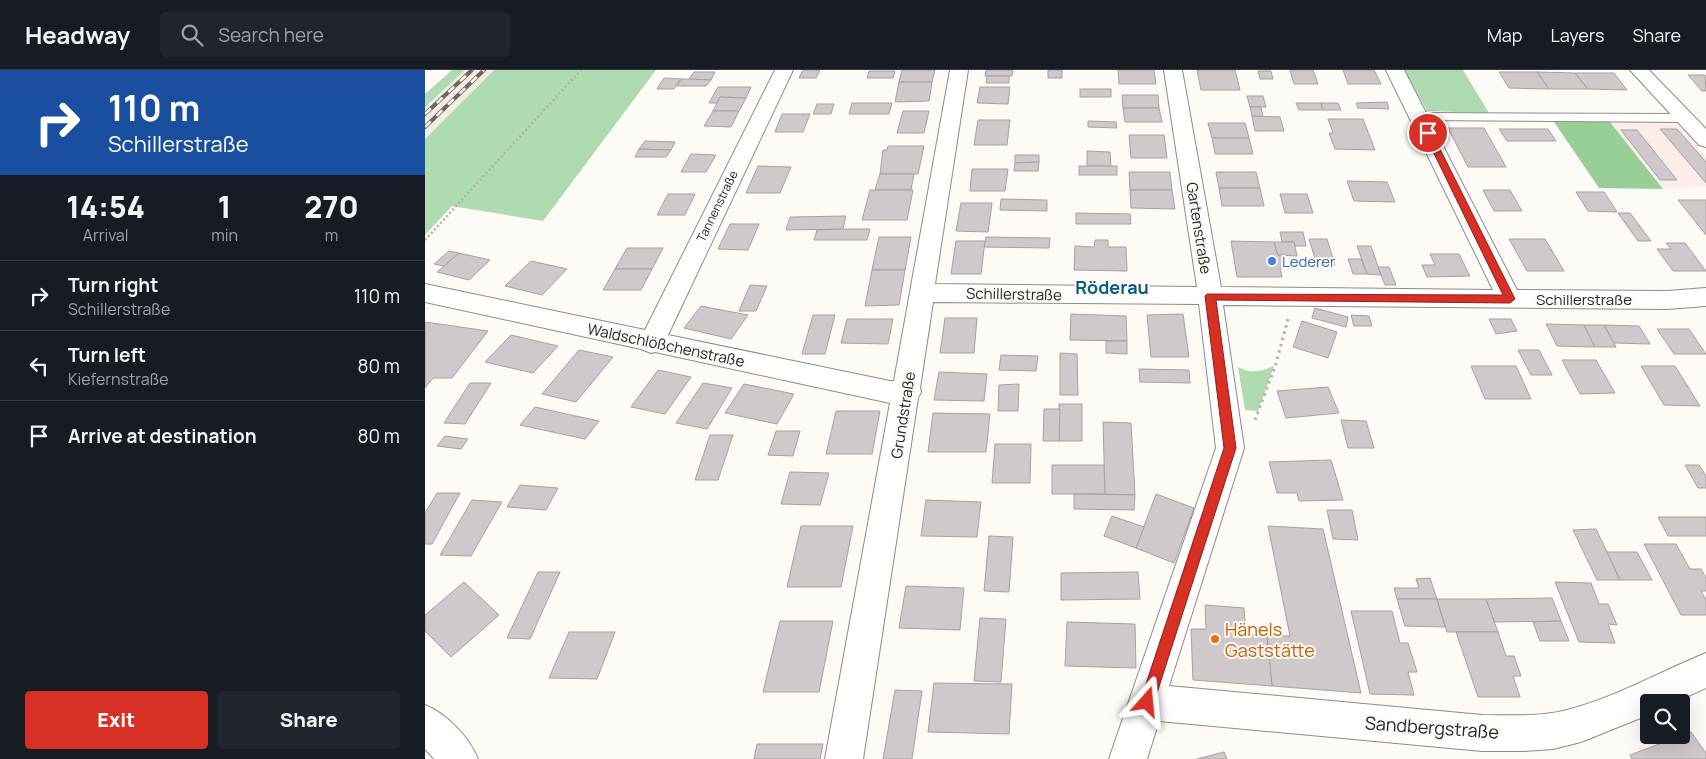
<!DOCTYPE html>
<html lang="en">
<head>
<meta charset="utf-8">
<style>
	body { margin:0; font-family:Manrope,sans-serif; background:#20242c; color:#f1f3f6; height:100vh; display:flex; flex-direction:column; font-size:19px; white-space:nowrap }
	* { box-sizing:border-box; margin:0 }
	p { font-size:16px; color:#9ea1a6 }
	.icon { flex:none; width:28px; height:28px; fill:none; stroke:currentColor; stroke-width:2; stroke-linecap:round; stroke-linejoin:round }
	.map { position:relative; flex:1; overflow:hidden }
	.sheet { display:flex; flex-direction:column; background:#171b24; width:425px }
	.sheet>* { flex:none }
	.top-card { background:#1a4fa0; color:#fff; overflow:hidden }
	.tools { position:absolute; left:1215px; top:624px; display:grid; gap:10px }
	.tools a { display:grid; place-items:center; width:50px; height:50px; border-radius:5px; background:#171b24; box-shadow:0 5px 20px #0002; font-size:25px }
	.pin { position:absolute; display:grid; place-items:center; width:42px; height:42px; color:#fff; margin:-21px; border:2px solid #fff; border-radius:50%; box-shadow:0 1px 5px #0007 }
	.me { position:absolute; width:55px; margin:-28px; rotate:18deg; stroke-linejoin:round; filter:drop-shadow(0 0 4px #0008) }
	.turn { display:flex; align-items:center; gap:18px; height:105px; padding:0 25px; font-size:22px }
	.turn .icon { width:65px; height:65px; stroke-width:2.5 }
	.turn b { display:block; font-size:35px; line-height:42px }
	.eta { display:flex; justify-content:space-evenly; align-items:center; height:85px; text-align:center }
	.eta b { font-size:30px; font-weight:800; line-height:35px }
	.button { display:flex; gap:10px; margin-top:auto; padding:10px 25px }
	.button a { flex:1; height:58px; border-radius:5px; background:#d93025; color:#fff; font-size:20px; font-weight:800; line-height:58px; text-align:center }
	.button a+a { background:#20242c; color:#f1f3f6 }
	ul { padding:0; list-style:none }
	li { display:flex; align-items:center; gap:15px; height:70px; padding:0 25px; border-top:1px solid #363941 }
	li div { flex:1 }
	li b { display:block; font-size:19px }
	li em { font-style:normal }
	header { display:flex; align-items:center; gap:30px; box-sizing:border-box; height:70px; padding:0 25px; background:#171b24; border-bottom:1px solid #363941 }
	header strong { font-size:24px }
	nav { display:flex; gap:28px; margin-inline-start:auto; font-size:18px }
	.search { width:350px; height:45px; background:#20242c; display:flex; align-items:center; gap:12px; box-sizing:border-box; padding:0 18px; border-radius:5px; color:#9ea1a6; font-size:19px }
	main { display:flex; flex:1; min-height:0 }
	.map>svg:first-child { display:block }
	.built { fill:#f6ece2 }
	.industrial { fill:#fdedea }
	.green { fill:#aedbaf }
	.forest { fill:#98cf99 }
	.building { fill:#cfc9cc; stroke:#a6a1a3 }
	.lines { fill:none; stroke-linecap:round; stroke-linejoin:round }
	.lane-casing { stroke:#8f8b87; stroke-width:2 }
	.street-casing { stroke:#8f8b87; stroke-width:2 }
	.secondary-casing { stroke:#8f8b87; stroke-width:2 }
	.path-far1 { stroke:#b4b1ae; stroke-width:2.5; stroke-dasharray:2 2.5; stroke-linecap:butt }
	.path { stroke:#b4b1ae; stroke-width:3; stroke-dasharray:2.5 4; stroke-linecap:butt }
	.lane { fill:#fff; fill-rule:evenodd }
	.street { fill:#fff; fill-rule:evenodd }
	.secondary { fill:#fff; fill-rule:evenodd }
	.rail-casing { stroke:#696765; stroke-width:4 }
	.rail { stroke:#fefaf6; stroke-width:2.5; stroke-dasharray:8; stroke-linecap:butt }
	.route { fill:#d93025; stroke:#8d1f18 }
	.shop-dot { fill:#3f7fe0; stroke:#fefaf6; stroke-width:2 }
	.food-dot { fill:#e8710a; stroke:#fefaf6; stroke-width:2 }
	.labels { text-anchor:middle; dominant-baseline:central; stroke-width:4; stroke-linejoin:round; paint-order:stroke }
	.far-street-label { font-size:12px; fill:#282625; stroke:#fefaf6 }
	.street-label { font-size:15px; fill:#282625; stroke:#fefaf6 }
	.shop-label { font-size:15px; fill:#366cbe; stroke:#fefaf6; text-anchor:start }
	.quarter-label { font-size:18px; font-weight:bold; fill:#075b87; stroke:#fefaf6 }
	.near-food-label { font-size:18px; fill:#c56008; stroke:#fefaf6; text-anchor:start }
	.near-street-label { font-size:18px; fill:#282625; stroke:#fefaf6 }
</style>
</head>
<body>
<header>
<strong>Headway</strong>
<div class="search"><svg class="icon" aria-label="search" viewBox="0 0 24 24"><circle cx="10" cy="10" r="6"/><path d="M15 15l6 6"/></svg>Search here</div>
<nav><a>Map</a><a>Layers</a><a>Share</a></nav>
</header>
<main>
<section class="sheet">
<div class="top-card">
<div class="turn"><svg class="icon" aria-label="right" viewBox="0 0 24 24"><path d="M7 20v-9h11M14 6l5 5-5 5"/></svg><div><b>110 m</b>Schillerstraße</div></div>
</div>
<div class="eta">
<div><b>14:54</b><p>Arrival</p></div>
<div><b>1</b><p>min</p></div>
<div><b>270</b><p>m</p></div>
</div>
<ul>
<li><svg class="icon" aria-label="right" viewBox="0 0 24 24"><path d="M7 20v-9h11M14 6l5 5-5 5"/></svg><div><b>Turn right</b><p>Schillerstraße</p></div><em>110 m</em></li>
<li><svg class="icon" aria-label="left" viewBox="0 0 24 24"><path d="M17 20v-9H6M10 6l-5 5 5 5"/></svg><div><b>Turn left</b><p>Kiefernstraße</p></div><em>80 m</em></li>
<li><svg class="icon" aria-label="arrive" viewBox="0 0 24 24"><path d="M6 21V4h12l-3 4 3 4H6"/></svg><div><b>Arrive at destination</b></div><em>80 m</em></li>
</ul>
<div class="button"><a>Exit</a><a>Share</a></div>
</section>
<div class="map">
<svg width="1281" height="689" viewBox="0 0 1281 689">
	<rect width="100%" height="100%" fill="#fefaf6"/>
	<!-- built -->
	<polygon class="built" points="40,0 69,0 0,69 0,37"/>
	<!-- industrial -->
	<polygon class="industrial" points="1185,52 1242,52 1252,55 1281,87 1281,116 1238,119"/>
	<!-- green -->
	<g class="green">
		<polygon points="27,0 40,0 0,37 0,24"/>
		<polygon points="69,0 231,0 118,151 27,136 0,165 0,69"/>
		<polygon points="979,0 1038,0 1064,43 1002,41"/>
		<path d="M849 296 833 341 820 340 813 297C827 304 834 302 849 296Z"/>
	</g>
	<!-- forest -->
	<polygon class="forest" points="1129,52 1185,52 1238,119 1174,118"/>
	<!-- building -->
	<g class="building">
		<polygon points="378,0 395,0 391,8 374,8"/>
		<polygon points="477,0 510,0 507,12 474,12"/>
		<polygon points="561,0 588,0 587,6 560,6"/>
		<rect x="623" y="0" width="14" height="8"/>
		<polygon points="693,0 729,0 731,14 694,14"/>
		<polygon points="772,0 810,0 815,20 776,20"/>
		<polygon points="865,0 888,0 893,14 869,14"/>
		<polygon points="918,0 949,0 956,14 923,14"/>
		<polygon points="444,1 470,1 468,8 442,8"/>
		<polygon points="833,1 846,1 848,9 835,9"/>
		<polygon points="269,2 290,2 286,10 264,9"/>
		<polygon points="1074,2 1112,2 1124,19 1084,18"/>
		<polygon points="1112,2 1150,3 1163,19 1124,19"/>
		<polygon points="1150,3 1189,3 1202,20 1163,19"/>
		<polygon points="1263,5 1280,5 1281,21 1277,21"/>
		<polygon points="562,6 584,6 584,13 561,13"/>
		<polygon points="239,8 256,9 249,19 232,19"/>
		<polygon points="256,9 264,9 286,10 281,16 252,16"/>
		<polygon points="474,12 507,12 504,31 470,32"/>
		<polygon points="293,17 326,17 321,28 295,27 292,33 284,33"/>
		<polygon points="555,17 585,17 583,34 552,33"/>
		<rect x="655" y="19" width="31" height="8"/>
		<polygon points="697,25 733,25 734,38 698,38"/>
		<polygon points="822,26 838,26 841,37 825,37"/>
		<polygon points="295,27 321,28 314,41 288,41"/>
		<polygon points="962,32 964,39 933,38 931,33"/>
		<polygon points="427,33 467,33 464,44 424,44"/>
		<polygon points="871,33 896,33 898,40 874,40"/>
		<polygon points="896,33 913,33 916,40 898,40"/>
		<polygon points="392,34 409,34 406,44 388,44"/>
		<polygon points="825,37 836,37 838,47 827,46"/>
		<polygon points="698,38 734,38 737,52 700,52"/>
		<polygon points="288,41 314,41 306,57 279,56"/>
		<polygon points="478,41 504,41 499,63 472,63"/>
		<polygon points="357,44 385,44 378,62 350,62"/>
		<polygon points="827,46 855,47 859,61 830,61"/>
		<polygon points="903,49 938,49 950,80 910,79 904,63 908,63"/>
		<polygon points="553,50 585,50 582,75 549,75"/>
		<polygon points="663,51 691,52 692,58 663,57"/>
		<polygon points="783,53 820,53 824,68 787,68"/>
		<polygon points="1023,58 1059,58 1081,97 1043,97"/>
		<polygon points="1074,59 1123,59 1131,71 1082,71"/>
		<polygon points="1235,59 1252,59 1281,92 1281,113"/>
		<polygon points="1196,60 1212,60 1252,110 1235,110"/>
		<polygon points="704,65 739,65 742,88 706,88"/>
		<polygon points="787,68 824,68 828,84 790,84"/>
		<polygon points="220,71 250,72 246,80 214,79"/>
		<polygon points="463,76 499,76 493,104 455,104 458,80 462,80"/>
		<polygon points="214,79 246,80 241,87 210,87"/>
		<polygon points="662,81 685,82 686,96 662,96"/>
		<polygon points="266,84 291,85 281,102 256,102"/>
		<polygon points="590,85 614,85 614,92 590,93"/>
		<polygon points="614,92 613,101 589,101 590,93"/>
		<polygon points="333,96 366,97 355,123 321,123"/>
		<rect x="654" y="96" width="38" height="9"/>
		<polygon points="547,99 583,99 580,121 545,121"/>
		<polygon points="704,102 745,102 747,120 705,120"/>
		<polygon points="791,102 831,102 835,118 794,118"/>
		<polygon points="455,104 489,104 486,120 450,120"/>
		<polygon points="922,111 962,112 970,132 929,131"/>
		<polygon points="794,118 835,118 839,136 797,136"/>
		<polygon points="445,120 488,120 482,150 437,150"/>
		<polygon points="705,120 747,120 750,139 706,138"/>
		<polygon points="1058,120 1085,120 1097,141 1069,141"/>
		<polygon points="1151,122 1179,122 1192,142 1163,141"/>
		<polygon points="243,124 270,124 260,145 232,145"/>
		<polygon points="855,124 882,124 888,143 860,143"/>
		<polygon points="576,129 622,130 622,141 575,140"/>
		<polygon points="1253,130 1281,130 1281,165"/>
		<polygon points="536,133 567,133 563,162 531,161"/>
		<polygon points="651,143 705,144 706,154 651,154"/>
		<polygon points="1193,143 1205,143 1226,171 1213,171"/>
		<polygon points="421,146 418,159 361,160 365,147"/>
		<polygon points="305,154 334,154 323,180 293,179"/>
		<polygon points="418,159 445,159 442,170 389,170 392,160"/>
		<polygon points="855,162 878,162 881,176 870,176 869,172 857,172"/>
		<polygon points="454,167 486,167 480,200 447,200"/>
		<polygon points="561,167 625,168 624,178 559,177"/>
		<polygon points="884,169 902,169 910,195 892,195"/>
		<polygon points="1084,169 1120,169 1139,201 1102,201"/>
		<polygon points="670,170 683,170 683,177 701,177 702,201 649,200 650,176 669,177"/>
		<polygon points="531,171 560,171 556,204 526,204"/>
		<polygon points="806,171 849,172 853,185 858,185 861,198 855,198 857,207 812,207"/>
		<polygon points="849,172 869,172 872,186 853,185"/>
		<polygon points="1241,173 1260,173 1281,201 1248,201 1232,179 1246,179"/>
		<polygon points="932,176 946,176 956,205 942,204"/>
		<polygon points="202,178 238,178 227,199 190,199"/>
		<polygon points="24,181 34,183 19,196 9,194"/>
		<polygon points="34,183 65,190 44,210 12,202"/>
		<polygon points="1005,184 1034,184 1045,206 1002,207 997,195 1010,195"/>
		<polygon points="923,189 936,189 942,204 928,204"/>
		<polygon points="106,191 142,199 117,225 80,216"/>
		<polygon points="953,197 964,197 971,215 960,215"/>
		<polygon points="190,199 227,199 216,220 178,220"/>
		<polygon points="447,200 480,200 474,235 440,236"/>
		<polygon points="325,215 342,216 331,241 314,241"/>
		<polygon points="276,236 323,245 306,269 259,258"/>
		<polygon points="890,238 923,247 921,257 887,248"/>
		<polygon points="646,244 701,246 702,271 645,270"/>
		<polygon points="758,244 764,287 726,287 722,245"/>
		<polygon points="388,245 410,245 400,284 377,284"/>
		<polygon points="926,245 944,246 947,256 929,256"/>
		<polygon points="520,248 552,248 549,283 515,283"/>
		<polygon points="422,249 468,249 463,274 416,273"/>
		<polygon points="1064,249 1086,249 1092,261 1071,264"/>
		<polygon points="877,251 912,262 903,288 868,277"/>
		<polygon points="0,252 63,261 27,308 8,308 0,318"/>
		<polygon points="1121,254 1159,255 1170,277 1132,276"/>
		<polygon points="1159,255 1179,255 1191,277 1170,277"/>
		<polygon points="1179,255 1214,256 1225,274 1189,273"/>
		<polygon points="1232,259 1264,259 1281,284 1249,284"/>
		<polygon points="86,265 133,276 108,303 60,292"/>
		<polygon points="681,271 702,271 702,284 681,283"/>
		<polygon points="154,280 188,287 151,332 117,324"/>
		<polygon points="1093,280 1114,280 1127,305 1106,305"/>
		<polygon points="635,283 652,284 653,325 635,325"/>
		<polygon points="576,285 613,286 611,301 574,300"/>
		<polygon points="1137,290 1171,290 1190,323 1155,324"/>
		<polygon points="1046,296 1091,296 1106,329 1060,329"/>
		<polygon points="1216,296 1250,296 1275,336 1239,335"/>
		<polygon points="714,299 764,300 765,313 715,312"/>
		<polygon points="233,300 266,307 240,344 206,337"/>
		<polygon points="514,302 562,304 559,331 509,330"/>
		<polygon points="45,313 66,313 40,354 19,353"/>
		<polygon points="278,313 307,318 282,359 251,353"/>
		<polygon points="319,314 369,324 352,354 300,343"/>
		<polygon points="594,314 593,341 573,341 574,315"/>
		<polygon points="903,317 914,343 861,348 852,321"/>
		<rect x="634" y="334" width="23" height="37"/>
		<polygon points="110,337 146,345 174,351 160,369 95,355"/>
		<polygon points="619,339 635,339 634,371 618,371"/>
		<polygon points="411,341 455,341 447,384 401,384"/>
		<polygon points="508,343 565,344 561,382 503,382"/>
		<polygon points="916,350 941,351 949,378 923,378"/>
		<polygon points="678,352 706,353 710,425 680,424"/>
		<polygon points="351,361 375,361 368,386 343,385"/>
		<polygon points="285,365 308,365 293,410 270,410"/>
		<polygon points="20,366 43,369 36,379 12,376"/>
		<polygon points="570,374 606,374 605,413 567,413"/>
		<polygon points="906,390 918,430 874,431 872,423 852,423 844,392"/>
		<polygon points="627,395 679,395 680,424 627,424"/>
		<polygon points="1260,395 1274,395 1281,406 1281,418 1273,418"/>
		<polygon points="365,402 404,403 395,435 356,434"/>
		<polygon points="95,415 133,418 121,440 82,437"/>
		<polygon points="12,423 35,423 7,474 0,474 0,443"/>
		<polygon points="649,424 710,425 709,440 649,439"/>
		<polygon points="731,424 769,438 749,493 711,478"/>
		<polygon points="47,430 77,432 46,486 15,485"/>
		<polygon points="501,430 556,432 552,467 496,466"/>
		<polygon points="902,440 927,440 933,470 908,469"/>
		<polygon points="687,446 719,457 711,478 679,466"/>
		<polygon points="1233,447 1281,447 1281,466 1243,466"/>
		<polygon points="376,456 428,456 416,517 362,517"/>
		<polygon points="843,456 898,459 936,623 847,616 842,566 865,566"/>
		<polygon points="1171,459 1182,482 1195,510 1172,510 1148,460"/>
		<polygon points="564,466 588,467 584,522 559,521"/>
		<polygon points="1219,474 1251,474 1265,499 1276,499 1281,508 1281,521 1276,521 1281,530 1281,545 1256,545"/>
		<polygon points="1182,482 1212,482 1227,510 1195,510"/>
		<polygon points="113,502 135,502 105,569 82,568"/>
		<polygon points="713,502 715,529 636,530 636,503"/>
		<polygon points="1005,508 1012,529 972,529 969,518 994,518 991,509"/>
		<polygon points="39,512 74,545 26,587 0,561 0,545"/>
		<polygon points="1130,512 1166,513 1174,534 1183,534 1192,555 1183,554 1190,573 1154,572"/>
		<polygon points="481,516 539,518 535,560 474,558"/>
		<polygon points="1127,528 1136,551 1069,552 1061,529"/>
		<polygon points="972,529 1012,529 1020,557 980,556"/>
		<polygon points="1012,529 1061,529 1073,562 1022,562"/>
		<polygon points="780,535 819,538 821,564 842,566 847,616 768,610 766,559 781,559"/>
		<polygon points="926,541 967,541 975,573 983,573 992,602 983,602 989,625 945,624"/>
		<polygon points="555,548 581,549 576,612 549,611"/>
		<polygon points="355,551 408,551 394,622 338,622"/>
		<polygon points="1136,551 1144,571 1115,571 1108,552"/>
		<polygon points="642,552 710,554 711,598 640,596"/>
		<polygon points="144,562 190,562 172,609 124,608"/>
		<polygon points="1031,562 1073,562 1081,586 1089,586 1096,606 1088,606 1095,627 1053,627"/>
		<polygon points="509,613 587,614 584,664 503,662"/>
		<polygon points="470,620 497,621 487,689 458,689"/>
		<polygon points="1266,662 1281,683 1281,689 1207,689 1205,685"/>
		<polygon points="332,674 398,674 395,689 329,689"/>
		<polygon points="799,682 802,689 772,689"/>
	</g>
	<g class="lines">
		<!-- lane casing -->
		<g class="lane-casing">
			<polygon id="lane" points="995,43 1259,44 1265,48 1259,52 991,50 989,47"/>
		</g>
		<!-- street casing -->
		<g class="street-casing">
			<g id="street">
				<path d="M350 0H368L243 265 465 311H469L525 0H543L510 214 772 217 739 0H757L796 217 1068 220 961 0H979L1092 220 1242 221 1281 218V236L1242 239 798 235 819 378 744 616 1057 645C1084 645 1112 647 1138 641 1188 629 1234 602 1281 583V618L1250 632H1224L1223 645 1156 672 1128 679 1098 681H1057L734 651 722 689H684L791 378 774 234 508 232 495 318 496 322 493 328 438 689H400L465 333 230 282 226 283 216 279 0 232V214L220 260Z"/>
				<polygon points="1205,0 1224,0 1281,59 1281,77 1274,75"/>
			</g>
		</g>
		<!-- secondary casing -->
		<g class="secondary-casing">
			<path id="secondary" d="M0 635C22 644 44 667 53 689H9L0 679Z"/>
		</g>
		<!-- path-far1 -->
		<polyline class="path-far1" points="0,170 156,0"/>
		<!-- path -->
		<polyline class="path" points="830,350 850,297 863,249"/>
		<!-- lane -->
		<use href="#lane" class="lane"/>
		<!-- street -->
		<use href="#street" class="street"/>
		<!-- secondary -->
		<use href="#secondary" class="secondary"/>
		<!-- rail casing -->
		<g class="rail-casing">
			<g id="rail">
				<polyline points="0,44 47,0"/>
				<polyline points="0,57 59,0"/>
			</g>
		</g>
		<!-- rail -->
		<use href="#rail" class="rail"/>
	</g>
	<!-- route -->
	<polygon class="route" points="1003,61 1007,63 1090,229 1085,233 791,230 811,378 729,632 727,637 722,640 717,637 715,632 799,378 780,226 782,224 1078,225 999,63"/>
	<!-- markers -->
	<circle class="shop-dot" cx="847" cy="191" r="5"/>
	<circle class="food-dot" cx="790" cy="569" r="5"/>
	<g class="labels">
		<!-- far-street labels -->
		<g class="far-street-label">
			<text transform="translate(292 136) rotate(-64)">Tannenstraße</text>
		</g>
		<!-- street labels -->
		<g class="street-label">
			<text transform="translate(774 158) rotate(81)">Gartenstraße</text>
			<text transform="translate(589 224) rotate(1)">Schillerstraße</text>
			<text x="1159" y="229">Schillerstraße</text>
			<text transform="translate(241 275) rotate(12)">Waldschlößchenstraße</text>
			<text transform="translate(478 345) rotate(-81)">Grundstraße</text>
		</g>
		<!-- shop labels -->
		<g class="shop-label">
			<text x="857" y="191">Lederer</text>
		</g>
		<!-- quarter labels -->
		<g class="quarter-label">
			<text x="687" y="217">Röderau</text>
		</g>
		<!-- near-food labels -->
		<g class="near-food-label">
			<text x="800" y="559">Hänels<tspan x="800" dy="21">Gaststätte</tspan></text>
		</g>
		<!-- near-street labels -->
		<g class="near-street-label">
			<text transform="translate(1007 657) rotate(4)">Sandbergstraße</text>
		</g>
	</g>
</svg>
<div class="tools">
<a><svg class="icon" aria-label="search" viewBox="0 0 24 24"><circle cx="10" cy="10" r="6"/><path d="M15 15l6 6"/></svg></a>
</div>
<div class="pin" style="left:1003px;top:63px;background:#d93025"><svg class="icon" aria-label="arrive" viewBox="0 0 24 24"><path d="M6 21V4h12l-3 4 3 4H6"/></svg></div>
<svg class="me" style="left:722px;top:632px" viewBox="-20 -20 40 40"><path d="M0-17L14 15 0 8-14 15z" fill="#d93025" stroke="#fff" stroke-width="4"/></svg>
</div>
</main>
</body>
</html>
